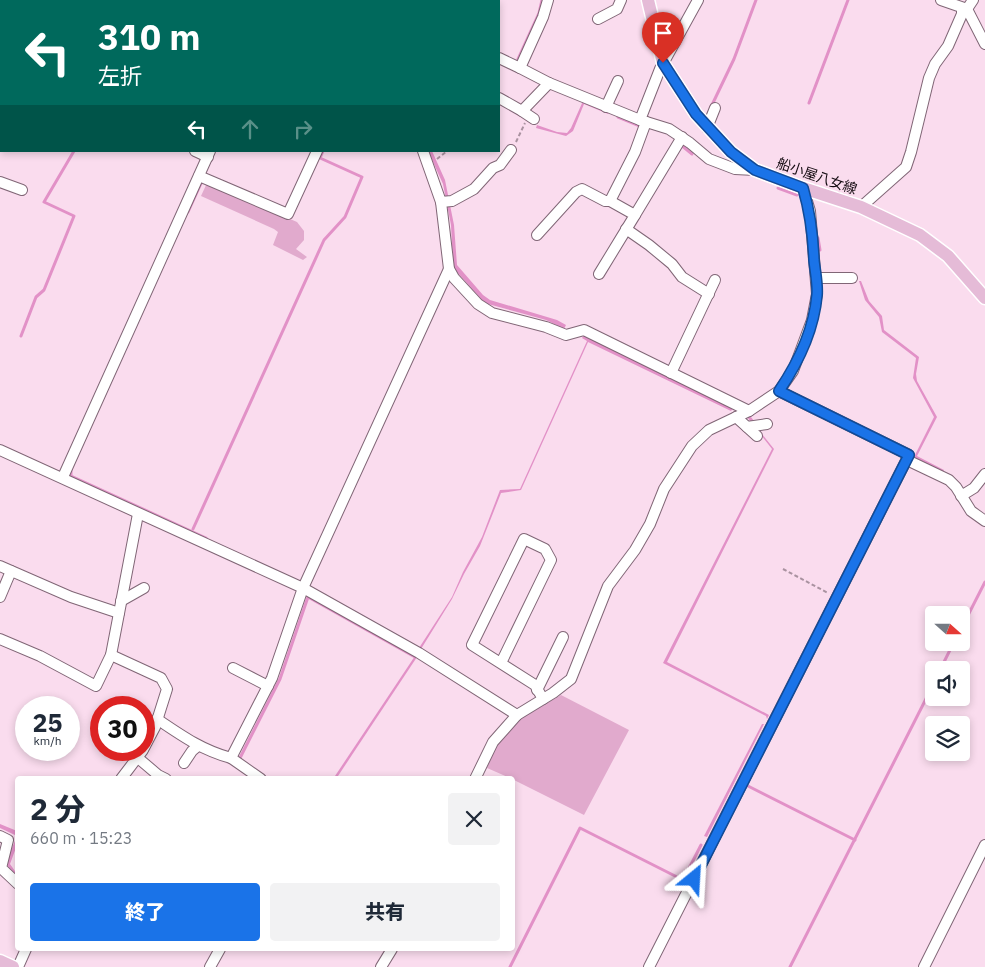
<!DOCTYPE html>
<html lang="ja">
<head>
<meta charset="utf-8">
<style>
	body { margin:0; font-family:"IBM Plex Sans","Noto Sans JP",sans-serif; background:#f2f2f3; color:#1f2937; height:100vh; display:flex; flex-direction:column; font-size:19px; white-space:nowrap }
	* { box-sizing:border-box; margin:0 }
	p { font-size:16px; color:#747a83 }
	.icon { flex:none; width:28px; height:28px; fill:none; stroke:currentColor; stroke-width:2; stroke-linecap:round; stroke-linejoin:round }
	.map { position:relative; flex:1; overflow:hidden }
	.details { position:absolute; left:15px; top:776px; width:500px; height:175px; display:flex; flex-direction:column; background:#fff; border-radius:5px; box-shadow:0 2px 8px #0003 }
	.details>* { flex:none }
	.banner { position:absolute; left:0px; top:0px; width:500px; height:152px; box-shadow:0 2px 8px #0003; background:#00695c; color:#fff; overflow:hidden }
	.needle { width:32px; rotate:111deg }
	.fabs { position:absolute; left:925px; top:606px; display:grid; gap:10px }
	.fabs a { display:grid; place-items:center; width:45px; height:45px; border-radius:5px; background:#fff; box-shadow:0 2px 8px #0003; font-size:25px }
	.speed { position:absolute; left:15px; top:696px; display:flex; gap:10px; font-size:25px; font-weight:700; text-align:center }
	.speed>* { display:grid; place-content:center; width:65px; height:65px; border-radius:50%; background:#fff; box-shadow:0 2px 8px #0003; line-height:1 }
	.speed small { font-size:12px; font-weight:400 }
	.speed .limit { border:8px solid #d22; background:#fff; color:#111 }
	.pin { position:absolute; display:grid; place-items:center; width:42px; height:42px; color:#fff; margin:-51px -21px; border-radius:50% 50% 50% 0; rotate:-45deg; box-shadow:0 0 5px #0007 }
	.pin .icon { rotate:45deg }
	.me { position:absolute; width:55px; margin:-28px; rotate:27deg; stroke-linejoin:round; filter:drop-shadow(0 0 4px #0008) }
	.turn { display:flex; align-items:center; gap:18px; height:105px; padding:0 15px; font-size:22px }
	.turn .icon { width:65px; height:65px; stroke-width:2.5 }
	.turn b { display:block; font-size:35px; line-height:42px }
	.lanes { display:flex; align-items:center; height:48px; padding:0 15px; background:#0003; justify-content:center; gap:25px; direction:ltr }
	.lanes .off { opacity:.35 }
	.round { display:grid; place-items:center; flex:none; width:52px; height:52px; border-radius:5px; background:#f2f2f3 }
	.overview { display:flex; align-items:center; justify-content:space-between; height:85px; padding:0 15px }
	h1 { font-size:30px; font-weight:800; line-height:38px }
	.action { display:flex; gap:10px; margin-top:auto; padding:10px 15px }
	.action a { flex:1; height:58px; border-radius:5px; background:#1a73e8; color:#fff; font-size:20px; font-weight:800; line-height:58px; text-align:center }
	.action a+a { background:#f2f2f3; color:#1f2937 }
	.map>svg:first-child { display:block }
	.green { fill:#e1aacd }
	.water { fill:#e291c7 }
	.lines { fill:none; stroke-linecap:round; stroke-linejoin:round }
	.stream { stroke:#e291c7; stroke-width:3 }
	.minor-casing { stroke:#806676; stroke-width:12 }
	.major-casing { stroke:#fff; stroke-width:15 }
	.path { stroke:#a992a0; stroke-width:2; stroke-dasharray:4 2.5; stroke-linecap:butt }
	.minor { stroke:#fff; stroke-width:10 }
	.major { stroke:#e5bbd7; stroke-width:12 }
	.route-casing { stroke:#114b97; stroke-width:12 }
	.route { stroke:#1a73e8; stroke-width:9 }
	.labels { text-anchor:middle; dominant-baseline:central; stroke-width:4; stroke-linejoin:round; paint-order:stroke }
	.street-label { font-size:14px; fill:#130a10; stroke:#fadcee }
</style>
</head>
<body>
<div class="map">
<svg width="985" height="967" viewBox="0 0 985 967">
	<rect width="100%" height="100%" fill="#fadcee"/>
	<!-- green -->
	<g class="green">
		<polygon points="207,183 297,222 304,231 304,240 296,249 307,257 303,260 273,245 278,232 274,229 201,196"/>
		<polygon points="561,695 629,730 584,815 512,779 487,768 494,748 514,722"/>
	</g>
	<!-- water -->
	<g class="water">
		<polygon points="583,101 609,112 608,114 584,104 573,131 566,136 536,128 537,125 557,132 567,133 571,128"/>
		<polygon points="428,151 432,151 445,180 454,225 457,265 483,295 490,300 557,320 566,325 564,329 546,320 488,304 482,300 455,270 453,265 451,225 443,184"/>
		<polygon points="859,281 861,281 869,301 882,316 884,330 919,357 916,374 917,381 937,417 917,456 944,470 943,472 914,457 934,417 913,378 916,358 882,332 879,317 865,300"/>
		<polygon points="584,335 733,408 731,411 588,342 521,490 501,493 480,546 464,574 452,599 421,649 419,648 452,597 463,572 482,537 500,490 520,489 587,341 582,338"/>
		<polygon points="758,429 774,449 667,662 769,715 767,719 766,716 663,663 772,449 757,430"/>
		<polygon points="415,656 417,657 336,779 333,779"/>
		<polygon points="762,724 764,724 707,837 704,836"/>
		<polygon points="0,824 17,831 17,845 10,864 17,874 17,878 10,871 6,862 17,836 0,828"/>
	</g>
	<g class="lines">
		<!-- stream -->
		<g class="stream">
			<polyline points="0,1 0,0"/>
			<polyline points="146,1 147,0"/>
			<polyline points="417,1 418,0"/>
			<polyline points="518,59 539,13 542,0"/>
			<polyline points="809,103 848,0"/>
			<polyline points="711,107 734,59 756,0"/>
			<polyline points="618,117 640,126"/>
			<polyline points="681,145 692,154"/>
			<polyline points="778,188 797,195"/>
			<polyline points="188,212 203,179"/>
			<polyline points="818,238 820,250"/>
			<polyline points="21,336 36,297 44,290 74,216 44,202 74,151"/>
			<polyline points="749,417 752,421"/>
			<polyline points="71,471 71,476 206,538"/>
			<polyline points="193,529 324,240 345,217 362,177 320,158 323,151"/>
			<polyline points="961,629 985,582"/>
			<polyline points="940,670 954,642"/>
			<polyline points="240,758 280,679 308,597 415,657"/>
			<polyline points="746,785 855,840"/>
			<polyline points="510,967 580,828 683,880 701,845"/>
			<polyline points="790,967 934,683"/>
		</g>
		<!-- minor casing -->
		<g class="minor-casing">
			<g id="minor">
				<polyline points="216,0 219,1"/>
				<polyline points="941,0 967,9 985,44"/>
				<polyline points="277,1 278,0"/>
				<polyline points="0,9 1,6"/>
				<polyline points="967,9 973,0"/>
				<polyline points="598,19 617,9 621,0"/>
				<polyline points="0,53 1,54"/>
				<polyline points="499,58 520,68 543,17 548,0"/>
				<polyline points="520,68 549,83 640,120 669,129 690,143 709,159 735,169 755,170"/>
				<polyline points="499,98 522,111 549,83"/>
				<polyline points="606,107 618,81"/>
				<polyline points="522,111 534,119"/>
				<polyline points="640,120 660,69 698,0"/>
				<polyline points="707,128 715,108"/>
				<polyline points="195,151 208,157"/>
				<polyline points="423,151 441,202 449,269 454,278 478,304 492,313 546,327 566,335 584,330 749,411"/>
				<polyline points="199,176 288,214 317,151"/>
				<polyline points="0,182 22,190"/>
				<polyline points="441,202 452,201 474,189 493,168 500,165 511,150"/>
				<polyline points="861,207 906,167 911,152 929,78 935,64 948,46 962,14 962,8"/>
				<polyline points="635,215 682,137"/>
				<polyline points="626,229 649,245 672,264 682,277 709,294"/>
				<polyline points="537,235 576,192 582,189 605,201 610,201 635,152 646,122"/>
				<polyline points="599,274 635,215 610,201"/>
				<polyline points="816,278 852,278"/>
				<polyline points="671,373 715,280"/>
				<polyline points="736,417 757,436"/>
				<polyline points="747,427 767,424"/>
				<polyline points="0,450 303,588 419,653 517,715"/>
				<polyline points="907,460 949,480 956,487 971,511 985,521"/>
				<polyline points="63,477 210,151"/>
				<polyline points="961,496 974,488 985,474"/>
				<polyline points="0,566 71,597 119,613"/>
				<polyline points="0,597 11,571"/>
				<polyline points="121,601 144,588"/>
				<polyline points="0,639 40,656 96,686 111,655 138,514"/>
				<polyline points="111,655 161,678 167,689 155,727 144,748"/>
				<polyline points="501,663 551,560 545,549 524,539 472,645 535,685 543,699"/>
				<polyline points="233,668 268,686"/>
				<polyline points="537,690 563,637"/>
				<path d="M157 719C182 736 202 750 231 758"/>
				<polyline points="138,758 158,775 166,779"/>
				<polyline points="184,763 192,751 198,746"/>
				<polyline points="121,779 143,750"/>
				<polyline points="261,779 231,758 272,678 303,588 449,269"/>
				<polyline points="475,779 493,742 517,715 553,693 571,679 608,586 635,550 650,524 664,489 692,446 709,430 749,411 779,391 793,371 812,320 817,294 810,211 803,188"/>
				<polyline points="0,836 8,840 1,868 18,884"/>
				<polyline points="18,967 26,949"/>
				<polyline points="210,967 220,949"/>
				<polyline points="381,967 392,949"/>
				<polyline points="649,967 909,455 779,391"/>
				<polyline points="924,967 985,845"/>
			</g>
		</g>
		<!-- major casing -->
		<g class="major-casing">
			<g id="major">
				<polyline points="648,0 663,63 696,114 731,152 755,170 803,188 861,207 920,235 948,256 985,298"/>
				<polyline points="0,961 13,967"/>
			</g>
		</g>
		<!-- path -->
		<g class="path">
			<polyline points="516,142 525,123"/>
			<polyline points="437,159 447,151"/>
			<polyline points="783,569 828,593"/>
		</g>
		<!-- minor -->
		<use href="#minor" class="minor"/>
		<!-- major -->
		<use href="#major" class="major"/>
	</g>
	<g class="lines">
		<!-- route casing -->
		<g class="route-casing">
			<path id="route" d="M663 63 696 114 731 152 755 170 803 188C810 212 813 235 814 260 815 271 818 284 817 295 814 329 798 363 779 391L909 455 694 879"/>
		</g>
		<!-- route -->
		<use href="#route" class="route"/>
	</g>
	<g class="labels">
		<!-- street labels -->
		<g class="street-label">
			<text transform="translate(817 176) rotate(19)">船小屋八女線</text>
		</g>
	</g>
</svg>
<div class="fabs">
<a><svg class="needle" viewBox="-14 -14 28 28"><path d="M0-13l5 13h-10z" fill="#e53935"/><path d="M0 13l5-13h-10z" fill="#747a83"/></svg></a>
<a><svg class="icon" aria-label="sound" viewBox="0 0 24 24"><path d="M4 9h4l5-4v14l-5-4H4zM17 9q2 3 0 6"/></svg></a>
<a><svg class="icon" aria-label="layers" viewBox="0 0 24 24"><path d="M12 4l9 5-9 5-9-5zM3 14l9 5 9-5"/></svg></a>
</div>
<div class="speed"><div>25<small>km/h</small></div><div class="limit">30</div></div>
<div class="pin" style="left:663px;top:63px;background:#d93025"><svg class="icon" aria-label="arrive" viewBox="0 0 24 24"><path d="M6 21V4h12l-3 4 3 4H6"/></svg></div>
<svg class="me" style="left:694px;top:879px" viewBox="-20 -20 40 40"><path d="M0-17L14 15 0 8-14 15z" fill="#1a73e8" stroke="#fff" stroke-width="4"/></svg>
<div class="banner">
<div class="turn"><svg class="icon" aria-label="left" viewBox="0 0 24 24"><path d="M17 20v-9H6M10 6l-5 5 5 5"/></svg><div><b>310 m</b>左折</div></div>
<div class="lanes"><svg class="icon" aria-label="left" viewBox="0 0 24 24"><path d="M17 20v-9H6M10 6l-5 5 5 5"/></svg><svg class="icon off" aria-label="ahead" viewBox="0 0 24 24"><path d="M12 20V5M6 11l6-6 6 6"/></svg><svg class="icon off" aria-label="right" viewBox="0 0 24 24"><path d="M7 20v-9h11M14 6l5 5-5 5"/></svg></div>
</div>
<section class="details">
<div class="overview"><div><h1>2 分</h1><p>660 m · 15:23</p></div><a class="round"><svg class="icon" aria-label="close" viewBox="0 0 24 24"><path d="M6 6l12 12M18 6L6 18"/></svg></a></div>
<div class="action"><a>終了</a><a>共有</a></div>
</section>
</div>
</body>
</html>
